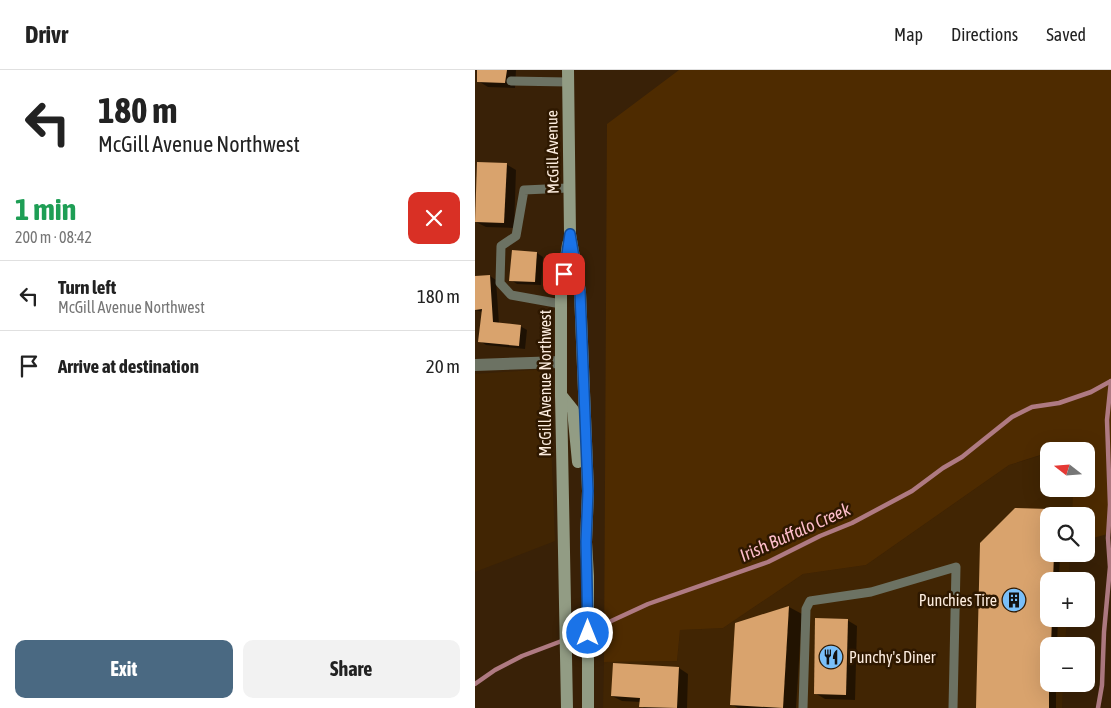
<!DOCTYPE html>
<html lang="en">
<head>
<meta charset="utf-8">
<style>
	body { margin:0; font-family:"Asap Condensed",sans-serif; background:#f2f2f2; color:#222; height:100vh; display:flex; flex-direction:column; font-size:19px; white-space:nowrap }
	* { box-sizing:border-box; margin:0 }
	p { font-size:16px; color:#767676 }
	.icon { flex:none; width:28px; height:28px; fill:none; stroke:currentColor; stroke-width:2; stroke-linecap:round; stroke-linejoin:round }
	.map { position:relative; flex:1; overflow:hidden }
	.side { display:flex; flex-direction:column; background:#fff; width:475px }
	.side>* { flex:none }
	.banner { background:#fff; color:#222; overflow:hidden }
	.needle { width:32px; rotate:287deg }
	.controls { position:absolute; left:565px; top:372px; display:grid; gap:10px }
	.controls a { display:grid; place-items:center; width:55px; height:55px; border-radius:10px; background:#fff; box-shadow:0 5px 20px #0002; font-size:25px }
	.pin { position:absolute; display:grid; place-items:center; width:42px; height:42px; color:#fff; margin:-21px; border-radius:10px; box-shadow:0 2px 8px #0006 }
	.me { position:absolute; width:55px; margin:-28px; rotate:0deg; stroke-linejoin:round; filter:drop-shadow(0 0 4px #0008) }
	.turn { display:flex; align-items:center; gap:18px; height:105px; padding:0 15px; font-size:22px }
	.turn .icon { width:65px; height:65px; stroke-width:2.5 }
	.turn b { display:block; font-size:35px; line-height:42px }
	.round { display:grid; place-items:center; flex:none; width:52px; height:52px; border-radius:10px; background:#f2f2f2 }
	.head { display:flex; align-items:center; justify-content:space-between; height:85px; padding:0 15px }
	h1 { font-size:30px; font-weight:700; line-height:38px; color:#1e9e55 }
	.action { display:flex; gap:10px; margin-top:auto; padding:10px 15px }
	.action a { flex:1; height:58px; border-radius:10px; background:#4a6982; color:#fff; font-size:20px; font-weight:700; line-height:58px; text-align:center }
	.action a+a { background:#f2f2f2; color:#222 }
	ul { padding:0; list-style:none }
	li { display:flex; align-items:center; gap:15px; height:70px; padding:0 15px; border-top:1px solid #e0e0e0 }
	li div { flex:1 }
	li b { display:block; font-size:19px }
	li em { font-style:normal }
	header { display:flex; align-items:center; gap:30px; box-sizing:border-box; height:70px; padding:0 25px; background:#fff; border-bottom:1px solid #e0e0e0 }
	header strong { font-size:24px }
	nav { display:flex; gap:28px; margin-inline-start:auto; font-size:18px }
	main { display:flex; flex:1; min-height:0 }
	.map>svg:first-child { display:block }
	.built { fill:#412503 }
	.green { fill:#4e2b00 }
	.shadow { fill:#0007 }
	.lines { fill:none; stroke-linecap:round; stroke-linejoin:round }
	.stream { stroke:#af7a82; stroke-width:4.5 }
	.building { fill:#d9a36d }
	.service { stroke:#6c7263; stroke-width:9 }
	.minor { stroke:#6c7263; stroke-width:12 }
	.secondary { stroke:#929c84; stroke-width:12 }
	.route-casing { stroke:#114b97; stroke-width:12 }
	.route { stroke:#1a73e8; stroke-width:9 }
	.labels { text-anchor:middle; dominant-baseline:central; stroke-width:5; stroke-linejoin:round; paint-order:stroke }
	.street-label { font-size:16px; fill:#fdeddf; stroke:#2e1800 }
	.poi-label { font-size:16px; fill:#fdeddf; stroke:#2e1800; text-anchor:end }
	.water-label { font-size:18px; font-style:italic; fill:#fdbdca; stroke:#2e1800 }
</style>
</head>
<body>
<header>
<strong>Drivr</strong>
<nav><a>Map</a><a>Directions</a><a>Saved</a></nav>
</header>
<main>
<section class="side">
<div class="banner">
<div class="turn"><svg class="icon" aria-label="left" viewBox="0 0 24 24"><path d="M17 20v-9H6M10 6l-5 5 5 5"/></svg><div><b>180 m</b>McGill Avenue Northwest</div></div>
</div>
<div class="head"><div><h1>1 min</h1><p>200 m · 08:42</p></div><a class="round" style="background:#d93025;color:#fff"><svg class="icon" aria-label="close" viewBox="0 0 24 24"><path d="M6 6l12 12M18 6L6 18"/></svg></a></div>
<ul>
<li><svg class="icon" aria-label="left" viewBox="0 0 24 24"><path d="M17 20v-9H6M10 6l-5 5 5 5"/></svg><div><b>Turn left</b><p>McGill Avenue Northwest</p></div><em>180 m</em></li>
<li><svg class="icon" aria-label="arrive" viewBox="0 0 24 24"><path d="M6 21V4h12l-3 4 3 4H6"/></svg><div><b>Arrive at destination</b></div><em>20 m</em></li>
</ul>
<div class="action"><a>Exit</a><a>Share</a></div>
</section>
<div class="map">
<svg width="636" height="638" viewBox="0 0 636 638">
	<rect width="100%" height="100%" fill="#392107"/>
	<!-- built -->
	<g class="built">
		<polygon points="73,299 80,471 0,502 0,304"/>
		<polygon points="574,383 574,419 598,419 597,446 574,446 574,484 595,484 594,511 574,511 574,549 592,549 590,576 574,576 574,614 588,614 587,638 128,638 129,592 202,591 205,560 248,558 328,504 391,495 534,395"/>
	</g>
	<!-- green -->
	<polygon class="green" points="204,0 636,0 636,463 611,470 611,446 597,446 598,419 611,419 611,381 600,381 600,374 534,395 391,495 328,504 248,558 205,560 202,591 129,592 132,54"/>
	<!-- shadow -->
	<g class="shadow">
		<polygon points="4,0 41,0 40,18 13,17 3,11"/>
		<polygon points="31,94 41,100 39,158 11,157 1,152"/>
		<polygon points="62,183 68,187 66,215 42,214 36,210"/>
		<polygon points="15,206 21,210 24,254 45,256 52,260 50,279 11,275 5,271 8,242 0,240 0,207"/>
		<polygon points="541,440 580,440 586,444 586,446 574,446 574,484 585,484 584,511 574,511 574,549 583,549 582,576 574,576 574,614 581,614 581,638 502,638"/>
		<polygon points="314,537 327,544 321,638 263,638 256,634 262,554"/>
		<polygon points="372,550 382,556 380,630 350,629 340,623"/>
		<polygon points="204,598 213,604 212,638 169,638 166,636 166,632 147,631 137,626"/>
	</g>
	<g class="lines">
		<!-- stream -->
		<g class="stream">
			<polyline points="0,614 20,600 47,586 121,558 173,534 293,492 345,466 377,453 437,421 468,398 487,387 537,347 557,337 584,333 616,322 636,311"/>
			<polyline points="623,638 627,615 629,562 635,497 633,468 635,435 632,350 636,311"/>
		</g>
	</g>
	<!-- building -->
	<g class="building">
		<polygon points="2,0 32,0 30,13 2,12"/>
		<polygon points="2,92 32,93 29,153 0,152"/>
		<polygon points="37,180 62,182 60,212 34,211"/>
		<polygon points="15,205 18,252 46,255 44,276 3,272 7,239 0,240 0,206"/>
		<polygon points="540,438 574,439 574,484 579,484 578,511 574,511 574,549 577,549 576,576 574,576 574,638 501,638 505,473"/>
		<polygon points="314,536 308,638 255,635 260,553"/>
		<polygon points="340,548 373,549 371,625 339,624"/>
		<polygon points="138,593 204,597 202,638 164,637 165,628 136,626"/>
	</g>
	<g class="lines">
		<!-- service -->
		<g class="service">
			<polyline points="36,11 93,12"/>
			<polyline points="86,234 36,225 25,213 26,176 41,166 49,120 93,118"/>
			<polyline points="328,638 331,539 335,531 396,522 481,497 478,638"/>
		</g>
		<!-- minor -->
		<polyline class="minor" points="0,295 86,292"/>
		<!-- secondary -->
		<g class="secondary">
			<polyline points="93,0 95,164 105,222 113,421 111,472 113,506 113,638"/>
			<polyline points="86,325 98,340 103,392"/>
			<polyline points="92,638 86,325 86,224 93,174"/>
		</g>
	</g>
	<g class="lines">
		<!-- route casing -->
		<g class="route-casing">
			<polyline id="route" points="89,204 95,164 105,222 113,421 111,472 113,563"/>
		</g>
		<!-- route -->
		<use href="#route" class="route"/>
	</g>
	<!-- icons -->
	<defs>
		<g id="building-disc" transform="scale(1.25)"><circle r="9.5" fill="#7abff8" stroke="#2e1800"/><path d="M-4-6H4V6H1V3H-1V6H-4ZM-2.5-4.3h1.7v1.8h-1.7ZM.8-4.3h1.7v1.8H.8ZM-2.5-1h1.7V.8h-1.7ZM.8-1h1.7V.8H.8Z" fill="#111"/></g>
		<g id="restaurant-disc" transform="scale(1.25)"><circle r="9.5" fill="#7abff8" stroke="#2e1800"/><path d="M-5-6h1v4h1v-4h1v4h1v-4h1v5L-1.5 .5V6h-2V.5L-5-1ZM5-6V6H3V1.5H1.5Q1.5-4 5-6Z" fill="#111"/></g>
	</defs>
	<g fill-rule="evenodd">
		<use href="#building-disc" x="539" y="530"/>
		<use href="#restaurant-disc" x="356" y="587"/>
	</g>
	<g class="labels">
		<!-- street labels -->
		<g class="street-label">
			<text transform="translate(77 82) rotate(-91)">McGill Avenue</text>
			<text transform="translate(70 313) rotate(-90)">McGill Avenue Northwest</text>
		</g>
		<!-- poi labels -->
		<g class="poi-label">
			<text x="522" y="530">Punchies Tire</text>
			<text x="374" y="587" text-anchor="start">Punchy's Diner</text>
		</g>
		<!-- water labels -->
		<g class="water-label">
			<text transform="translate(320 462) rotate(-24)">Irish Buffalo Creek</text>
		</g>
	</g>
</svg>
<div class="controls">
<a><svg class="needle" viewBox="-14 -14 28 28"><path d="M0-13l5 13h-10z" fill="#e53935"/><path d="M0 13l5-13h-10z" fill="#767676"/></svg></a>
<a><svg class="icon" aria-label="search" viewBox="0 0 24 24"><circle cx="10" cy="10" r="6"/><path d="M15 15l6 6"/></svg></a>
<a>+</a>
<a>−</a>
</div>
<div class="pin" style="left:89px;top:204px;background:#d93025"><svg class="icon" aria-label="arrive" viewBox="0 0 24 24"><path d="M6 21V4h12l-3 4 3 4H6"/></svg></div>
<svg class="me" style="left:113px;top:563px" viewBox="-20 -20 40 40"><circle r="17" fill="#1a73e8" stroke="#fff" stroke-width="3"/><path d="M0-11L8 9 0 5-8 9z" fill="#fff"/></svg>
</div>
</main>
</body>
</html>
